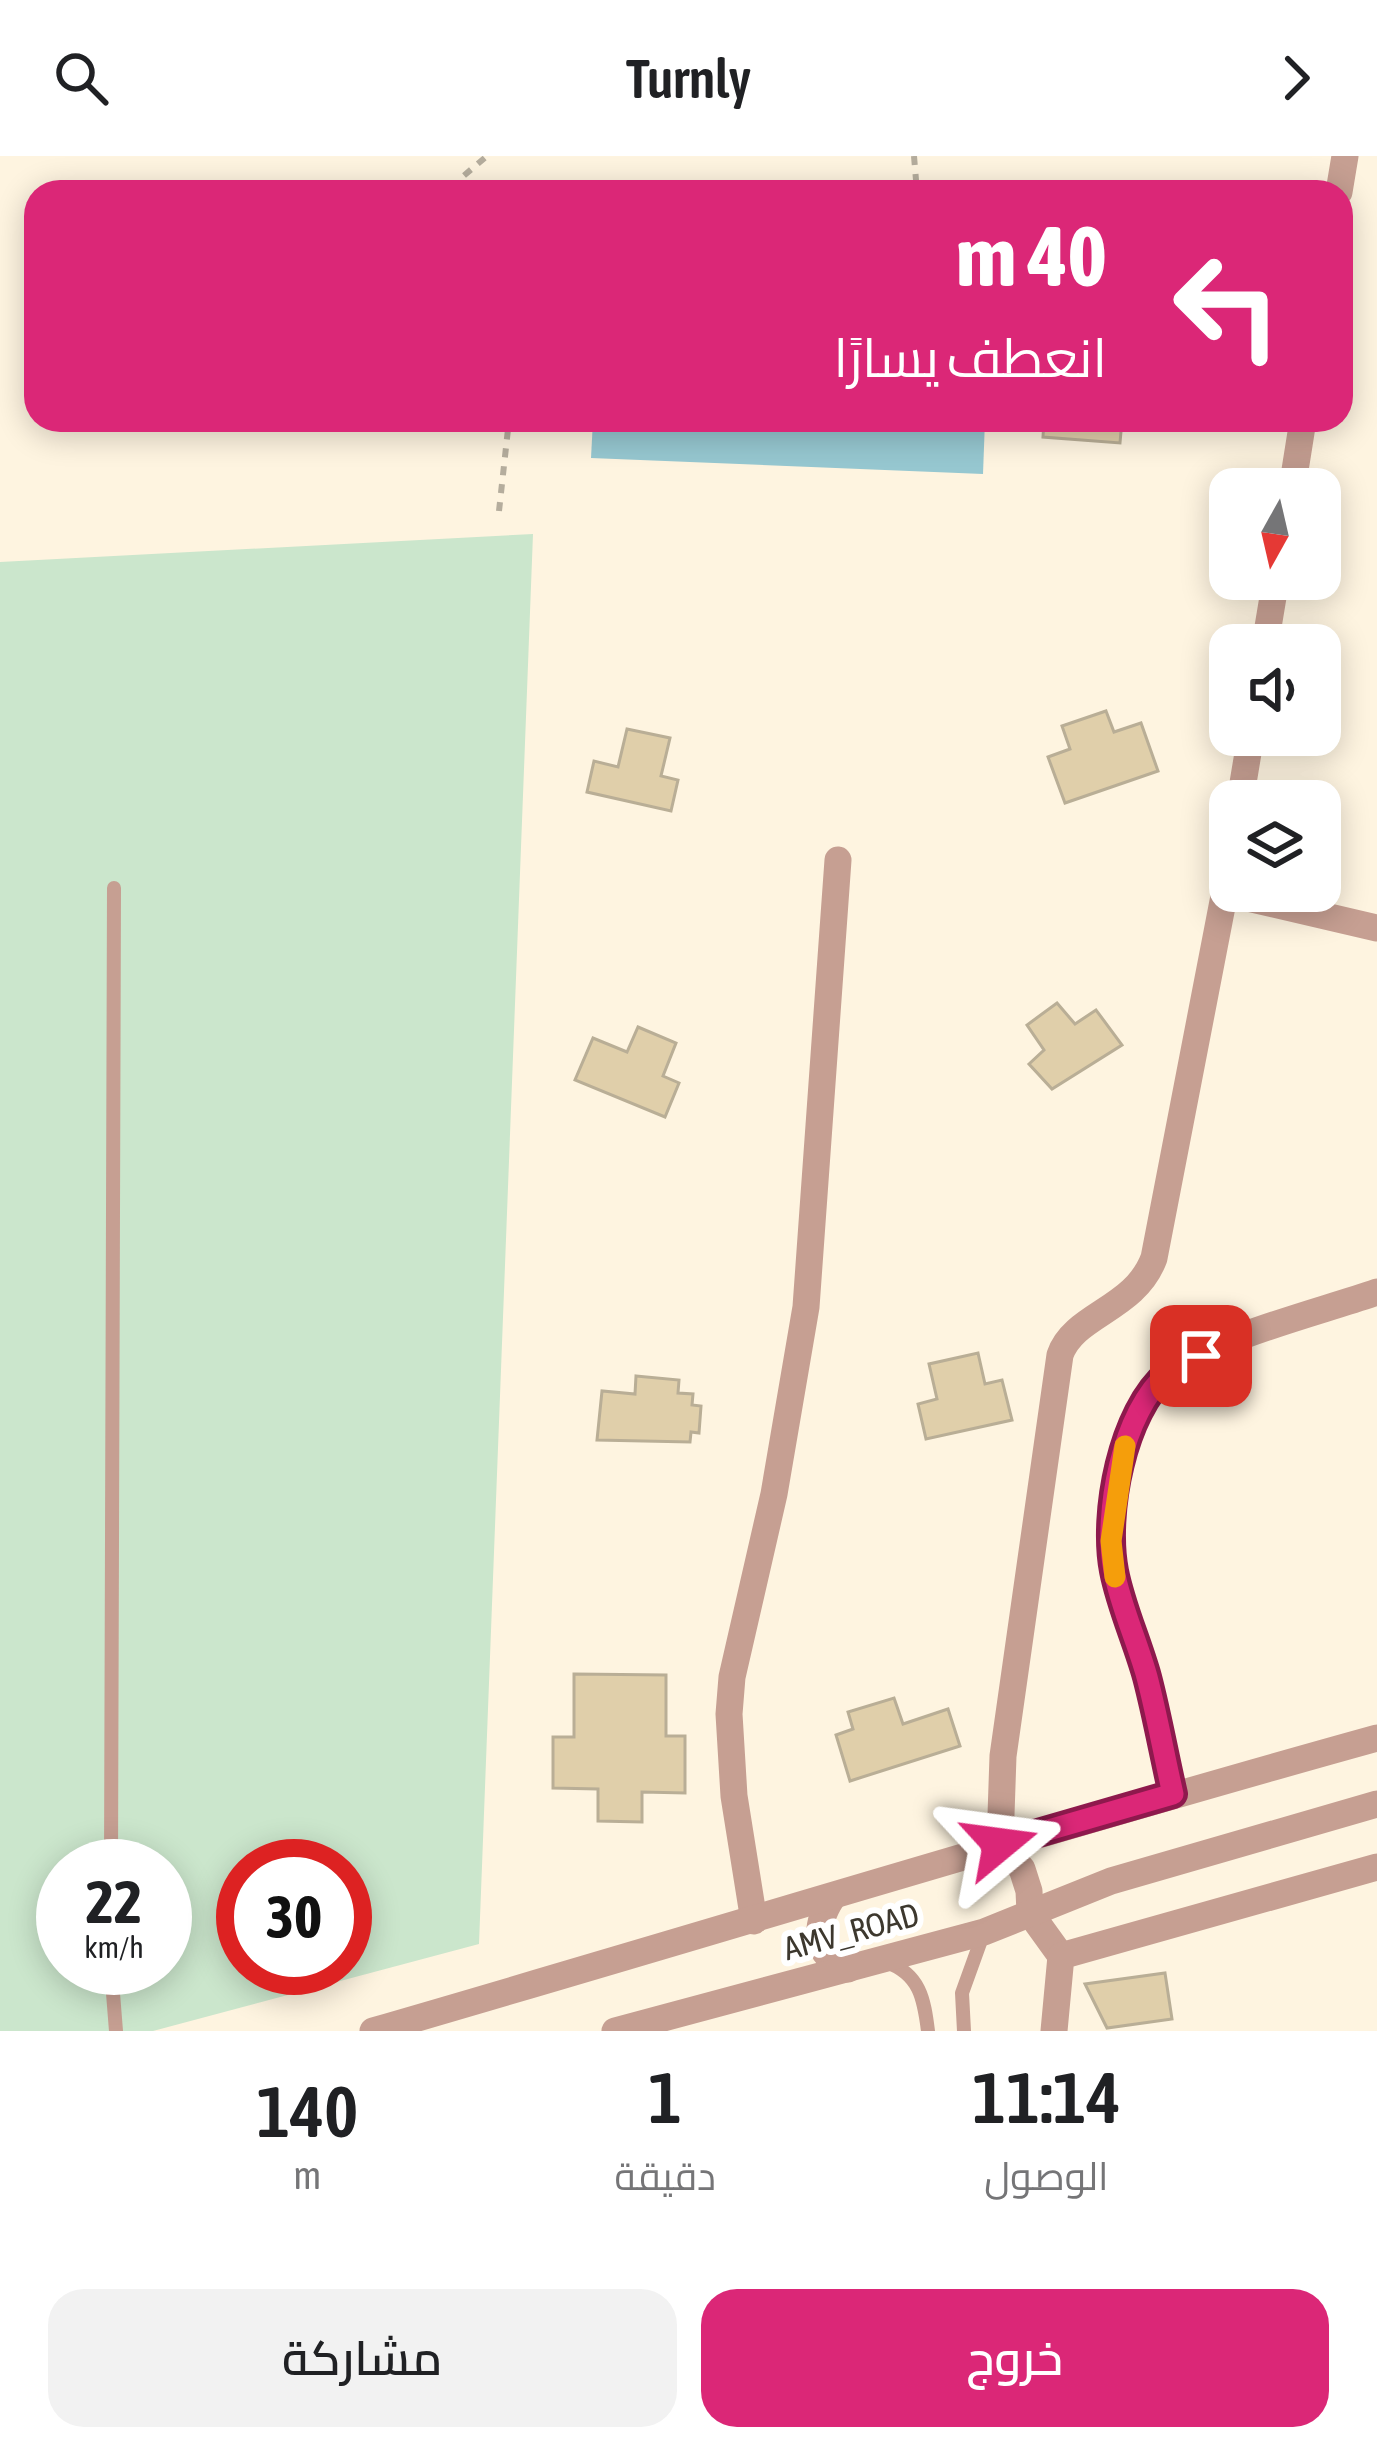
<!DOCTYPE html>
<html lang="ar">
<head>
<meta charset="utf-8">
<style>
	body { margin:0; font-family:"Asap Condensed",Cairo,sans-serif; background:#f2f2f2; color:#202124; direction:rtl; height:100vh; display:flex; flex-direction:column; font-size:45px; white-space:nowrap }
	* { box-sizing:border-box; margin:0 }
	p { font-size:39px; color:#757577 }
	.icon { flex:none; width:66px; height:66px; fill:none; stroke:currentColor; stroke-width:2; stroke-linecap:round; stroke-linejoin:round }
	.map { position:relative; height:1875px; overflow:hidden; direction:ltr }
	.details { display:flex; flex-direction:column; background:#fff; flex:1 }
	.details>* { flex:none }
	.hud { position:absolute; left:24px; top:24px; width:1329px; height:252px; border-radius:36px; box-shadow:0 6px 30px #0003; direction:rtl; background:#db2777; color:#fff; overflow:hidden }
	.needle { width:78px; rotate:188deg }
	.tools { position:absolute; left:1209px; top:312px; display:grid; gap:24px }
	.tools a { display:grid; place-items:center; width:132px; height:132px; border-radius:24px; background:#fff; box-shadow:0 6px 30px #0003; font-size:60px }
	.speed { position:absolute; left:36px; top:1683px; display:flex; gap:24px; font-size:60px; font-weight:700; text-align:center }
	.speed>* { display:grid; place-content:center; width:156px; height:156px; border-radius:50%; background:#fff; box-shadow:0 6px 30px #0003; line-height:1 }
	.speed small { font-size:30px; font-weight:400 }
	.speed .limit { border:18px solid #d22; background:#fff; color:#111 }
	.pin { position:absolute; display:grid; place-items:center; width:102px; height:102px; color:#fff; margin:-51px; border-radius:24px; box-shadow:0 6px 18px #0006 }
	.me { position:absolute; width:132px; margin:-66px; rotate:74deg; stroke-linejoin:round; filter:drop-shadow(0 0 9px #0008) }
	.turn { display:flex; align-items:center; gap:42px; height:252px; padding:0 48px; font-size:54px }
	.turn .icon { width:156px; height:156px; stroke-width:2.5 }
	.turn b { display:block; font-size:84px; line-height:102px }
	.eta { display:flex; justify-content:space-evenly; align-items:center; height:204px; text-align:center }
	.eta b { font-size:72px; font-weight:600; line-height:84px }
	.button { display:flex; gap:24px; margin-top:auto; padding:24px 48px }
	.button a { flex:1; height:138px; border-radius:36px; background:#db2777; color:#fff; font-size:48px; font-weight:600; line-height:138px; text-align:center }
	.button a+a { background:#f2f2f2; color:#202124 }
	header { display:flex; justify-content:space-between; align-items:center; height:156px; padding:0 48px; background:#fff; font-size:54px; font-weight:600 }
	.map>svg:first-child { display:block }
	.green { fill:#cbe6cc; fill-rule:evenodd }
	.water { fill:#96c7d0 }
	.building { fill:#e0cfaa; stroke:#b9ae96; stroke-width:3 }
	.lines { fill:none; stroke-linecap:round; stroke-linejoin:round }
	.path { stroke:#b5ad9d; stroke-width:6; stroke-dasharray:9 9; stroke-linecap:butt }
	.service { stroke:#c69f92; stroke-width:14 }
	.minor { stroke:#c69f92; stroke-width:27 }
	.route-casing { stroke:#8e194d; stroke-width:30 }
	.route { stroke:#db2777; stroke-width:21 }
	.slow { stroke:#f59e0b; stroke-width:21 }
	.labels { text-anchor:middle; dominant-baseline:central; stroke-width:12; stroke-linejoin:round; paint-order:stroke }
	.street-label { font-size:33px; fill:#3d382e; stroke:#fff }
</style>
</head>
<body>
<header><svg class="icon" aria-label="forward" viewBox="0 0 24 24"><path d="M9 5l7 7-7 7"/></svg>Turnly<svg class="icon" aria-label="search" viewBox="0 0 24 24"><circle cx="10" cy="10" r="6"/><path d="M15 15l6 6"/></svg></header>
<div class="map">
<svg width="1377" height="1875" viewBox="0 0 1377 1875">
	<rect width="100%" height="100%" fill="#fef4e0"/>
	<!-- green -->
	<path class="green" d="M533 378 479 1788 153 1875H0V406ZM63 1710H165V1812H63ZM243 1710H345V1812H243Z"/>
	<!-- water -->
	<polygon class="water" points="593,264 985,264 983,318 591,302"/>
	<!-- building -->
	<g class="building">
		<polygon points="1044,264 1122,264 1120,287 1043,281"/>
		<polygon points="1106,555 1114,576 1141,567 1158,615 1065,647 1048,601 1070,593 1062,570"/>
		<polygon points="627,573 670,582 661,620 678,624 671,655 587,636 594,605 618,611"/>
		<polygon points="1057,847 1075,868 1096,854 1122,889 1052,933 1029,908 1044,894 1027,869"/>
		<polygon points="638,871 676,887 663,920 679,927 665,961 575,924 593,882 627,896"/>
		<polygon points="978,1197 985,1228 1002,1224 1012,1264 926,1283 918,1248 937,1243 929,1208"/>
		<polygon points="636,1220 679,1224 678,1237 693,1238 692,1249 701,1250 699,1277 691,1276 690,1286 597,1284 602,1235 635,1238"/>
		<polygon points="574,1518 666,1519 666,1580 685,1580 685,1637 642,1636 642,1666 598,1665 598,1633 553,1632 553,1581 574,1581"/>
		<polygon points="894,1542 903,1568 948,1553 960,1590 850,1625 836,1579 853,1573 848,1556"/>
		<polygon points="1165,1817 1172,1863 1107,1872 1085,1828"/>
	</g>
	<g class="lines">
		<!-- path -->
		<g class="path">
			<polyline points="914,0 917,36"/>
			<polyline points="461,36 461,22 487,0"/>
			<polyline points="499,355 509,264"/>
		</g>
		<!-- service -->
		<g class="service">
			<polyline points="111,1710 114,732"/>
			<path d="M886 1806C920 1818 924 1843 928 1875"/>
			<polyline points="111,1812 116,1875"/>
			<polyline points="964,1875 962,1837 984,1776"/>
		</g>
		<!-- minor -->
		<g class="minor">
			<polyline points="1339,36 1345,0"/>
			<polyline points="1292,333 1303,264"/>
			<polyline points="1265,489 1276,423"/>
			<polyline points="1240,645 1251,579"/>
			<polyline points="1226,737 1377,772"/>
			<path d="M1173 1638C1164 1600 1157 1560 1147 1522 1137 1484 1118 1447 1113 1408 1106 1353 1123 1247 1172 1214 1224 1179 1316 1157 1377 1136"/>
			<path d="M832 1742C814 1770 813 1800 848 1813"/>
			<polyline points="754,1765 734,1640 729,1558 732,1521 774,1338 806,1151 838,704"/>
			<path d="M1061 1800 1030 1757 1029 1735 1022 1713 1000 1688 1003 1600 1060 1199C1074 1158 1135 1154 1154 1102L1230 709"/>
			<path d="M373 1875C708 1778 1041 1675 1377 1582"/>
			<polyline points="615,1875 984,1776 1111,1725 1377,1648"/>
			<polyline points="1054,1875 1061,1800 1377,1711"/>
		</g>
	</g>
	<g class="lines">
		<!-- route casing -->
		<g class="route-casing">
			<path id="route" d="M1000 1688 1173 1638C1164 1599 1157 1559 1147 1521 1137 1485 1121 1451 1114 1415 1103 1358 1122 1255 1168 1217 1177 1210 1190 1205 1201 1200"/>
		</g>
		<!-- route -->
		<use href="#route" class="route"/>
		<!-- slow -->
		<polyline class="slow" points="1115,1421 1111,1385 1125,1290"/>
	</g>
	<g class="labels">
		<!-- street labels -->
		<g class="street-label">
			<text transform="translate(851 1775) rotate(-15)">AMV_ROAD</text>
		</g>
	</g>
</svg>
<div class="tools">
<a><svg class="needle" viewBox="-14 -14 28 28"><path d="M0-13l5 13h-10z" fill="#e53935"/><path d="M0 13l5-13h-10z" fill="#757577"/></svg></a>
<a><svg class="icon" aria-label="sound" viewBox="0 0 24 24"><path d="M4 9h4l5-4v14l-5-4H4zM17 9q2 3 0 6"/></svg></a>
<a><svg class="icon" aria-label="layers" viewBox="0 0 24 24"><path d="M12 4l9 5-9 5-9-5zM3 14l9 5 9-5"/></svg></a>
</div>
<div class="speed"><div>22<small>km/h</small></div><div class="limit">30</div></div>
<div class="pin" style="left:1201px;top:1200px;background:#d93025"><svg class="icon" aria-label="arrive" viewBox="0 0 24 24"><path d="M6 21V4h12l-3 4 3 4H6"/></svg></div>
<svg class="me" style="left:1000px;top:1688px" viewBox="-20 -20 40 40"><path d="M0-17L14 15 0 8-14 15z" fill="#db2777" stroke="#fff" stroke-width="4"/></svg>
<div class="hud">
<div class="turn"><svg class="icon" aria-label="left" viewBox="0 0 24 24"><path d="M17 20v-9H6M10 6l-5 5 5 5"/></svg><div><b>40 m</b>انعطف يسارًا</div></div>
</div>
</div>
<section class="details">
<div class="eta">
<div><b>11:14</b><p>الوصول</p></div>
<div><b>1</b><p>دقيقة</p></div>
<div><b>140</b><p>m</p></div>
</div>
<div class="button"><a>خروج</a><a>مشاركة</a></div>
</section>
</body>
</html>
